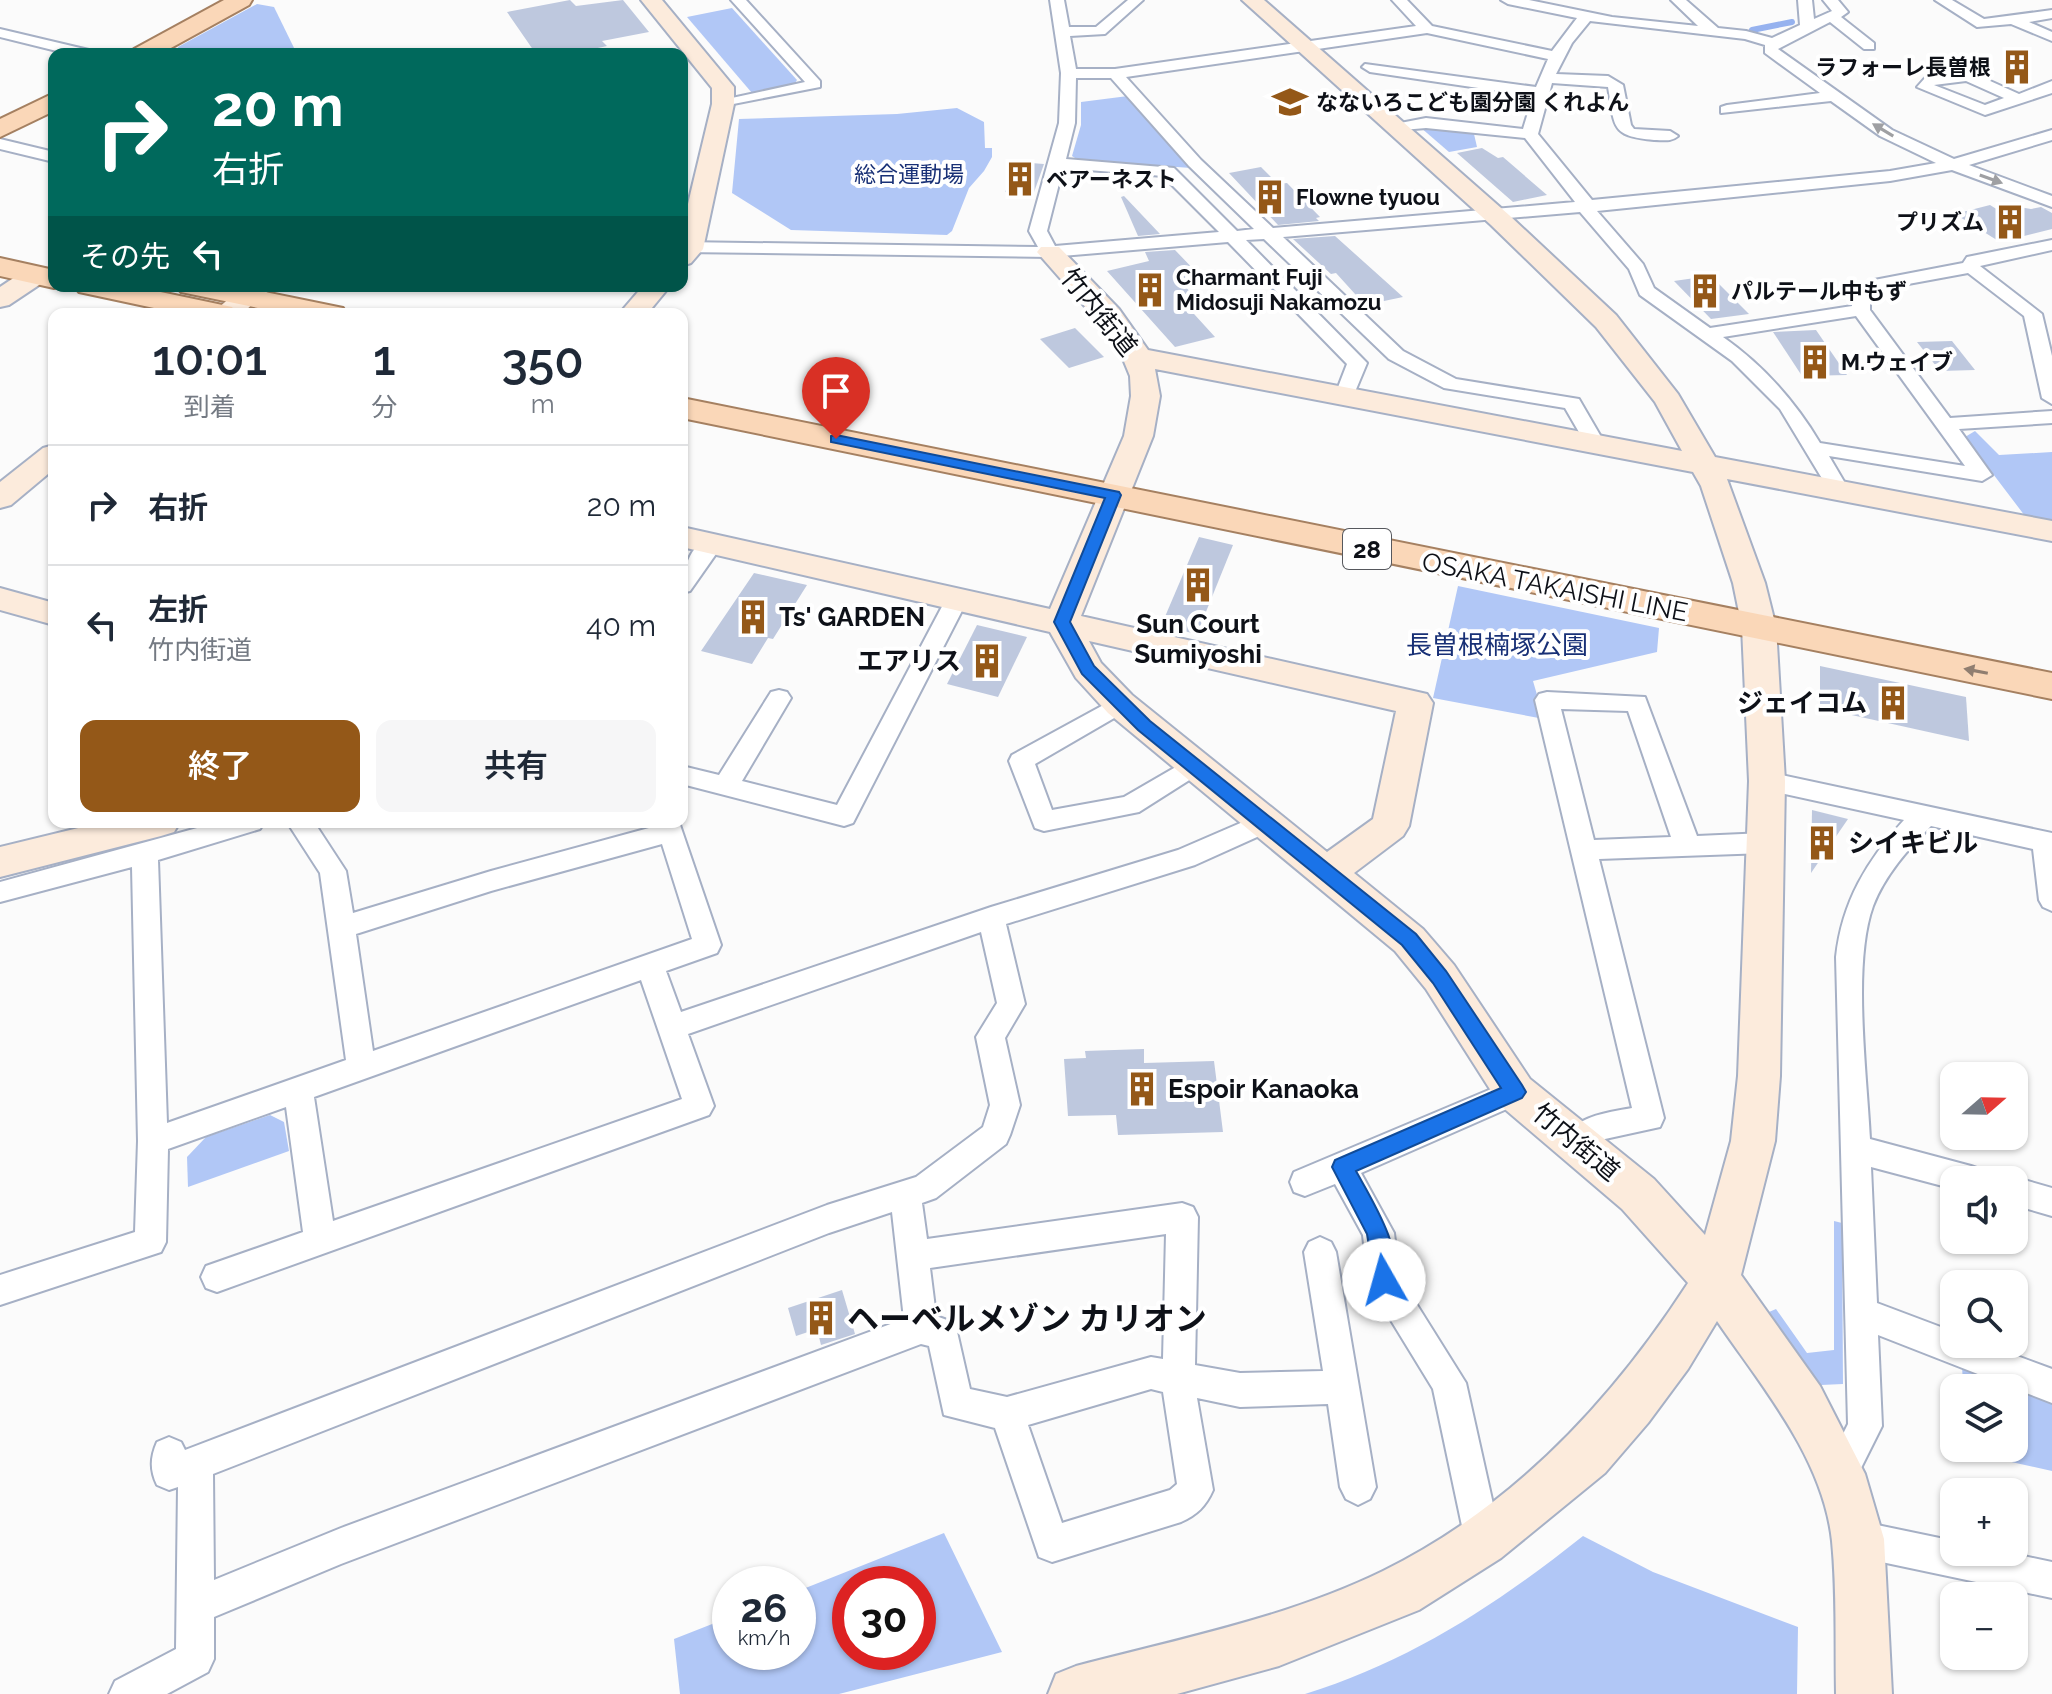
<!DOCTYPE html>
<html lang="ja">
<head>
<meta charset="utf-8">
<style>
	body { margin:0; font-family:Raleway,"Noto Sans JP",sans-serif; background:#f6f6f7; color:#1f2937; height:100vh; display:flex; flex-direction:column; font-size:30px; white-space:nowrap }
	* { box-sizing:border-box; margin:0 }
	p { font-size:26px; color:#747a83 }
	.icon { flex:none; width:44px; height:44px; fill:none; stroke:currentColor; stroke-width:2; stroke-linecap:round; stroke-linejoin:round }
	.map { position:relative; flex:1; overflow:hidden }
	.drawer { position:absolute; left:48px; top:308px; width:640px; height:520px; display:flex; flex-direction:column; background:#fff; border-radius:16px; box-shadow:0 2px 6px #0004 }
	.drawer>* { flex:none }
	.top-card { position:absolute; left:48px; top:48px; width:640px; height:244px; border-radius:16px; box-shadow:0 2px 6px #0004; background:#00695c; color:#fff; overflow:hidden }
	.needle { width:52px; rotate:70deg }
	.controls { position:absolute; left:1940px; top:1062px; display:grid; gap:16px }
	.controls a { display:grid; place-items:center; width:88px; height:88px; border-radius:16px; background:#fff; box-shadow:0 2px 6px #0004; font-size:40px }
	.speed { position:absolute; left:712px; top:1566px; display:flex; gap:16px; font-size:40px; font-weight:700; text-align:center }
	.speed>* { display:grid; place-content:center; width:104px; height:104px; border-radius:50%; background:#fff; box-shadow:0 2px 6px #0004; line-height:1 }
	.speed small { font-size:20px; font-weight:400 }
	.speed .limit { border:12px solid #d22; background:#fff; color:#111 }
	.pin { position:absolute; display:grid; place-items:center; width:68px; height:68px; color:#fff; margin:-82px -34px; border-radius:50% 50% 50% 0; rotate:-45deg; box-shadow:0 0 8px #0007 }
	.pin .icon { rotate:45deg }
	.me { position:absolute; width:88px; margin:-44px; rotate:353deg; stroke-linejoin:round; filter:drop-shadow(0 0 6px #0008) }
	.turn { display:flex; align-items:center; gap:28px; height:168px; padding:0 32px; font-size:36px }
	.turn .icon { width:104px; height:104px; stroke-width:2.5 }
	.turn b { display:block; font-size:56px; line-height:68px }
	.then { display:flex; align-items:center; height:76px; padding:0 32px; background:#0003; gap:16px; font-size:30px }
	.eta { display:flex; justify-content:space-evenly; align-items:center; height:136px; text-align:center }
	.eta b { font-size:48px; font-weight:600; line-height:56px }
	.cta { display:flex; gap:16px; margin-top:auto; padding:16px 32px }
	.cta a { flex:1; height:92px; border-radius:16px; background:#945818; color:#fff; font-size:32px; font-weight:600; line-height:92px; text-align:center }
	.cta a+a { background:#f6f6f7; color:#1f2937 }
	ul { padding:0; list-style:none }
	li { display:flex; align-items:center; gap:24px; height:120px; padding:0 32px; border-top:2px solid #e0e1e3 }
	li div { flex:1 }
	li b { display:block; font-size:30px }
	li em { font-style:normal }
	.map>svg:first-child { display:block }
	.green { fill:#b1c7f6; fill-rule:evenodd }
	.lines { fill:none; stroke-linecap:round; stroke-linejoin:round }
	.stream { stroke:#96b2ef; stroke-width:6 }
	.building { fill:#bec8de }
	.street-casing { stroke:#a6b0c5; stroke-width:4 }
	.secondary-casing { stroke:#a6b0c5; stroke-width:4 }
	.primary-casing { stroke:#a58061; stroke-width:4 }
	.street { fill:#fff; fill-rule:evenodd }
	.secondary { fill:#fcebdc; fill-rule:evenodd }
	.primary { fill:#fad7b8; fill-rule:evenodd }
	.oneway { fill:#9fa0a3 }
	.oneway2 { fill:#907e70 }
	.route { fill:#1a73e8; stroke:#114b97; stroke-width:2 }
	.labels { text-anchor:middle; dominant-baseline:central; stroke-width:8; stroke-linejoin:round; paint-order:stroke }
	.far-poi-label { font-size:22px; font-weight:bold; fill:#0e1118; stroke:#fff; text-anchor:start }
	.far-park-label { font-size:22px; fill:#183076; stroke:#fff }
	.shield { fill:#fff; stroke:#56585d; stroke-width:2 }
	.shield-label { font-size:24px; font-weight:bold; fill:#0e1118 }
	.street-label { font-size:26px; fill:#0e1118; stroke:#fff }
	.poi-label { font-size:26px; font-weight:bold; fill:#0e1118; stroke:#fff; text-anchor:start }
	.park-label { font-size:26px; fill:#183076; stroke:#fff }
	.near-poi-label { font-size:32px; font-weight:bold; fill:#0e1118; stroke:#fff; text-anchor:start }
</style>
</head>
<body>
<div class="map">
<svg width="2052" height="1694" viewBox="0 0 2052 1694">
	<rect width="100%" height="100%" fill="#fbfbfb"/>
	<!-- green -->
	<g class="green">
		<polygon points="257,4 274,7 297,54 179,54 178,47"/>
		<polygon points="732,8 797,80 795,83 752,93 687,17"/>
		<polygon points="1128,96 1191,168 1078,160 1072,156 1081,125 1081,102"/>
		<polygon points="957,108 984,122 985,148 992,148 992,157 984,171 969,188 952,231 947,235 791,230 732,193 739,119 897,114"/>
		<polygon points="1420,127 1435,127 1474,134 1477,147 1449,152"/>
		<polygon points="1975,431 1999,455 2052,452 2052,525 2028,520 1965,437"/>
		<polygon points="1458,586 1659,628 1657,652 1533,681 1544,719 1433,698"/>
		<polygon points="270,1115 284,1122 289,1151 188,1187 187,1157 206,1137"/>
		<polygon points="1834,1221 1842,1223 1843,1384 1821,1385 1769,1312 1776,1309 1807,1353 1834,1350"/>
		<polygon points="1962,1364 2052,1398 2052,1471 1966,1452 1966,1448 2014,1448 2014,1388 1963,1388"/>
		<path d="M944 1533 1002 1652 839 1694H680L674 1639 730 1617V1652H798V1591ZM850 1584H918V1652H850Z"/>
		<path d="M1583 1536 1653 1572 1798 1627 1797 1694H1305C1411 1661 1496 1605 1583 1536Z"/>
	</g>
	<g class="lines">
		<!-- stream -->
		<polyline class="stream" points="1752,30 1792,22"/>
	</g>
	<!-- building -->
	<g class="building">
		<polygon points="570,0 576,6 623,0 649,32 602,41 607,46 570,54 536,54 507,12"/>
		<polygon points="1482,148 1498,158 1503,157 1547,195 1513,202 1457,153"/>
		<polygon points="1018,162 1044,164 1033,195 1005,192"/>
		<polygon points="1261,167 1278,184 1287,183 1320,217 1316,218 1319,221 1278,225 1229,173"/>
		<polygon points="1124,196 1160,234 1138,236 1121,197"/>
		<polygon points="1990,205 1998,210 2013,206 2031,209 2041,207 2052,213 2052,229 2000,242 1955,214"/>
		<polygon points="1335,236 1403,297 1365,305 1336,273 1331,274 1293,239"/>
		<polygon points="1175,250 1200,276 1179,281 1198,299 1184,303 1215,337 1175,347 1107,271 1149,261 1145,252"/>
		<polygon points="1709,276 1714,279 1749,314 1711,319 1674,281"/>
		<polygon points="1075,328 1104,357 1069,368 1040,339"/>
		<polygon points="1816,330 1847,375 1802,376 1773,332"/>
		<polygon points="1952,341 1975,370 1940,371 1917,342"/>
		<polygon points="1199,537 1233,545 1197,634 1161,626"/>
		<polygon points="754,573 807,585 773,639 768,638 752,664 701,651"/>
		<polygon points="977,625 1027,637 998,697 947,684"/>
		<polygon points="1820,666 1966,697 1969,741 1820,708"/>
		<polygon points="1812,810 1848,819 1811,873"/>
		<polygon points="1144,1049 1144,1063 1214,1061 1223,1132 1118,1135 1116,1115 1068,1116 1064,1059 1086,1058 1085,1051"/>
		<polygon points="842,1290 855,1334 821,1345 817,1329 796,1336 788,1308"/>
	</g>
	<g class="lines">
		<!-- street casing -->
		<g class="street-casing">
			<g id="street">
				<polygon points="731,0 746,0 820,81 820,87 718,107 718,101 805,82"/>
				<path d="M1050 0H1064L1069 27H1096L1128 0H1143L1105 34 1070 36 1076 69H1115L1416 26 1392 0H1407L1432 26 1552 51 1577 18 1508 4 1501 0H1529L1612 17 1698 26 1671 0H1686L1718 28 1746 31 1772 38 1800 25 1798 0H1812L1814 19 1832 11 1823 0H1838L1848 12 1841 17 1874 43V49H1864L1830 22 1778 49 1892 130 1954 159 2052 130V140L1969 165 2052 196V207L1952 170 1890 181 1597 211 1643 264 1654 288 1710 328 1852 306V294L1869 281 1963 263 1967 257 2052 240V250L1980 266 2042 314 2052 356V404L2042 398 2024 316 1968 273 1881 289 1870 296V310L1950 418 2052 411V423L1959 429 1992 475 1982 481 1829 456 1849 490 1846 495H1832L1780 409 1732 361 1640 295 1629 269 1580 212 1283 237 1403 351 1456 379 1579 399 1604 442 1594 448 1587 446 1565 408 1444 388 1389 359 1264 239 1246 240 1367 363 1352 399 1345 401 1335 395 1347 364 1228 242 1050 257 682 252V242L1038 247 1029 231 1059 123 1061 73ZM1590 21 1745 39 1765 45V53L1820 93 1727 105 1721 107V113L1831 101 1880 136 1936 163 1890 171 1592 200 1538 134 1552 83 1608 87C1615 127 1610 136 1654 140 1664 140 1671 142 1678 136L1670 131 1634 129 1631 125 1623 85 1608 76 1556 74 1572 43ZM1427 33 1548 59 1536 87 1365 64 1362 67 1370 72 1533 96 1523 129 1426 118 1390 125V131L1426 128 1525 138 1575 202 1273 228 1201 160 1126 77ZM1076 78H1111L1189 166 1254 229 1237 231 1174 168 1066 159 1075 123ZM1063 168 1163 176 1219 232 1055 246 1047 231ZM1856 316 1965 466 1820 443C1795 401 1764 366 1723 337Z"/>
				<polygon points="1935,0 1952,0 1984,19 2052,10 2052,18 2029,22 2052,32 2052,41 2011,24 1977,27"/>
				<polygon points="0,29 93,51 95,54 69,54 0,37"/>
				<path d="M1968 71 2019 94 2052 81V93L1985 115 1917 87 1925 78ZM1966 81 2004 98 1985 105 1934 85Z"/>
				<polygon points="0,139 54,152 54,162 0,149"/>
				<polygon points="254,286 277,286 253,301 241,301 238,297"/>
				<path d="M712 537 720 539 723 544 690 591 682 593C682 573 689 543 712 537Z"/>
				<polygon points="957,592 965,594 968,599 853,823 844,826 682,784 682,766 719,775 771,692 779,690 787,692 791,698 742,781 837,805 946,599 949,594"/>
				<path d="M1547 692 1645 697 1697 836 1765 833 1774 836 1778 843 1774 850 1765 853 1599 859 1664 1118 1660 1127 1605 1139 1576 1156 1565 1152 1561 1143C1574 1116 1605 1113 1632 1108L1535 700 1539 694ZM1561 709 1628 711 1671 837 1594 840Z"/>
				<polygon points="1120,696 1128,698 1132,704 1128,710 1035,764 1052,810 1124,797 1193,757 1202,760 1205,766 1202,772 1139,812 1044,831 1035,828 1009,761 1012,755"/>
				<path d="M1767 772 2052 833V911L2043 907 2039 900 2033 849 1931 826C1908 849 1885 875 1873 906 1852 964 1867 1075 1870 1139L1971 1166 1982 1170 1986 1180H1954V1189L1871 1167 1877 1303 1954 1332V1344H1985L2052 1369V1403L1878 1335 1882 1426 1852 1486 1840 1491 1828 1486 1823 1474 1848 1424 1836 957C1842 902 1867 860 1904 820L1758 788 1754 781 1758 774Z"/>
				<path d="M1266 812 1275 815 1279 822 1275 829 1195 865 1006 924 1025 1004 1005 1038 1020 1105 1010 1135 1006 1144 936 1198 922 1203 927 1239 1182 1203 1193 1207 1198 1217 1195 1365 1240 1373 1323 1371 1304 1252 1309 1242 1320 1237 1331 1242 1336 1252 1376 1487 1370 1499 1358 1505 1346 1499 1340 1487 1328 1404 1240 1407 1197 1398 1213 1490C1206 1506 1197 1515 1181 1522L1052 1562 1039 1557 995 1428 944 1415 929 1346 921 1344 341 1564 214 1617V1659L208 1672 167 1694H109L115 1681 176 1649 178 1487 169 1490 157 1485C150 1470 150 1458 157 1442L169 1437 181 1442 185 1450 827 1205 916 1177 983 1127 990 1105 976 1037 997 1003 981 932 688 1034 714 1106 709 1115 217 1292 206 1288 201 1277 206 1266 303 1232 286 1107 168 1149 166 1242 161 1252 0 1305V1275L135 1232 138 1141 132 867 0 902V882L219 822H264L260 829 158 860 167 1123 346 1060 320 873 287 822H314L346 871 353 913 491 871 671 822 680 825 721 945 717 953 666 971 681 1012 991 907 1178 850ZM662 844 692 939 373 1051 356 934 491 891ZM641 980 682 1099 333 1221 314 1097ZM892 1212 904 1319 341 1528 214 1580 213 1474 829 1233ZM1166 1234 1163 1359 1151 1357 1007 1397 970 1389 955 1323 936 1316 930 1268ZM1151 1389 1163 1392 1177 1484 1170 1490 1062 1523 1028 1425Z"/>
				<polygon points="1515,1079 1525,1083 1530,1092 1525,1101 1361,1173 1394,1233 1399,1276 1466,1383 1501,1540 1496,1553 1483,1558 1470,1553 1465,1540 1433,1389 1373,1291 1368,1280 1363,1235 1335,1184 1305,1196 1294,1192 1290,1182 1294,1172"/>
				<polygon points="2014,1177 2052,1188 2052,1216 2014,1205 2014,1180 2006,1180"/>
				<polygon points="1858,1521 1954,1541 1954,1552 2005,1552 2052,1562 2052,1598 1858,1557 1845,1552 1840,1539 1845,1526"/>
			</g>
		</g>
		<!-- secondary casing -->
		<g class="secondary-casing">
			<g id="secondary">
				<polygon points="641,0 662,0 734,87 734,104 703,249 691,263 682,266 682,229 712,104 712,88"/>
				<path d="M1242 0H1264L1509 215 1616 315 1678 394 1715 457 2052 521V541L1727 479 1765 583 1776 627 1785 781 1780 1076 1775 1141 1741 1275 1820 1386 1865 1474 1884 1539 1892 1694H1836C1835 1644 1837 1591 1832 1541 1823 1458 1762 1387 1717 1321L1688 1369 1648 1423 1605 1473 1501 1558 1419 1610 1279 1666 1177 1694H1048L1056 1674 1076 1666C1178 1639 1287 1618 1383 1571 1513 1507 1611 1402 1688 1283L1622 1209 1500 1105 1426 989 1395 951 1108 713 1076 678 1050 632 682 547V527L1050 609 1124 436 1131 396 1130 376 1116 342 1037 252 1041 247H1059L1119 309 1148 350 1682 451 1655 402 1596 327 1491 225ZM1155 369 1693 472 1701 486 1733 583 1742 627 1749 781 1738 1076 1731 1141 1705 1235 1654 1179 1530 1079 1454 965 1423 929 1354 873 1403 836 1409 826 1433 703 1427 694 1081 616 1153 436 1160 396ZM1089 641 1396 711 1373 819 1327 852 1132 695 1101 663Z"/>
				<polygon points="36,267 45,269 49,275 45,281 9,305 0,307 0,287 27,269"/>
				<polygon points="643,286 670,286 647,314 619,314"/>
				<polygon points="247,289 256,291 260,297 242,314 211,314 238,291"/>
				<polygon points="54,445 54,469 11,505 0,508 0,482 43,448"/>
				<polygon points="0,588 54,603 54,625 0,610"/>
				<polygon points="103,822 180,822 174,832 161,836 0,877 0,847"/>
			</g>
		</g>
		<!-- primary casing -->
		<g class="primary-casing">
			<g id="primary">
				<polygon points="224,0 252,0 249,5 160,54 130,54 134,49"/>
				<polygon points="54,93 54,111 0,137 0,119"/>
				<polygon points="0,258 54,270 54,286 61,286 54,288 0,276"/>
				<polygon points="74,286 132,286 232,307 236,313 182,314 79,292"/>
				<polygon points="176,286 235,286 343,308 347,314 287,314 181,292"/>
				<polygon points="682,398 2052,673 2052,699 682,418"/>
			</g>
		</g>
		<!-- street -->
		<use href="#street" class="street"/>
		<!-- secondary -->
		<use href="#secondary" class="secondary"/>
		<!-- primary -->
		<use href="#primary" class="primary"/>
	</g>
	<!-- one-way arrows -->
	<defs><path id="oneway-solid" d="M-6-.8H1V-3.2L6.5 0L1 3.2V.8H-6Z" transform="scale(2)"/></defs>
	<g class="oneway">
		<use href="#oneway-solid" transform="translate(1883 130) rotate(-149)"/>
		<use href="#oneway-solid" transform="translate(1991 179) rotate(20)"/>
	</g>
	<use class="oneway2" href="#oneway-solid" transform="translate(1976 671) rotate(-169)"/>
	<!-- route -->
	<path class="route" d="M836 435 1119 492 1121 495 1070 622 1094 666 1150 721 1416 934 1446 971 1522 1085 1526 1092 1522 1098 1356 1171C1372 1200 1407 1255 1392 1288L1384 1291 1376 1288 1367 1234 1332 1167 1335 1160 1501 1088 1433 983 1402 945 1138 730 1082 674 1054 622 1105 498 831 442V436Z"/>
	<!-- icons -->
	<defs>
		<g id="building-bare" transform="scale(2.76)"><path d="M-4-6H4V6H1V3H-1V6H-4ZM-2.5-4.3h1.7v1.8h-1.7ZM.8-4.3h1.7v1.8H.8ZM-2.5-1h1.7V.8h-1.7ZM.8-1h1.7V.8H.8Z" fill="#945818" stroke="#fff" stroke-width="2.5" paint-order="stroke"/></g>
		<g id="school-bare" transform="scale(2.76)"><path d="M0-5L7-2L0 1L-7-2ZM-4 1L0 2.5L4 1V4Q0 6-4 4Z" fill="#945818" stroke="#fff" stroke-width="2.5" paint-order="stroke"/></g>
	</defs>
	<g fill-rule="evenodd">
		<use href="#building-bare" x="2017" y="67"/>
		<use href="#school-bare" x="1290" y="102"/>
		<use href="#building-bare" x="1020" y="179"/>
		<use href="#building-bare" x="1270" y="197"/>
		<use href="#building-bare" x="2010" y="222"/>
		<use href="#building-bare" x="1150" y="290"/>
		<use href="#building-bare" x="1705" y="291"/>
		<use href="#building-bare" x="1815" y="362"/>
		<use href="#building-bare" x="1198" y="585"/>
		<use href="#building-bare" x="753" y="617"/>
		<use href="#building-bare" x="987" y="661"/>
		<use href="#building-bare" x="1893" y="703"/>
		<use href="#building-bare" x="1822" y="843"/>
		<use href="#building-bare" x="1142" y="1089"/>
		<use href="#building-bare" x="821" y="1318"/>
	</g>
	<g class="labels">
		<!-- far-poi labels -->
		<g class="far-poi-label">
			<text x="1991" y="67" text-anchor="end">ラフォーレ長曽根</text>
			<text x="1316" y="102">なないろこども園分園 くれよん</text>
			<text x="1046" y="179">ベアーネスト</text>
			<text x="1296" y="197">Flowne tyuou</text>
			<text x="1984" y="222" text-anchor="end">プリズム</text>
			<text x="1176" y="277">Charmant Fuji<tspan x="1176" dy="25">Midosuji Nakamozu</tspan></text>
			<text x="1731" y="291">パルテール中もず</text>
			<text x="1841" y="362">M.ウェイブ</text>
		</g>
		<!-- far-park labels -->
		<g class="far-park-label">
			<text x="909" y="174">総合運動場</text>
		</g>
		<!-- shield labels -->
		<rect class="shield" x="1343" y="529" width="48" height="40" rx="6"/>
		<g class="shield-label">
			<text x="1367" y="549">28</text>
		</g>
		<!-- street labels -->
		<g class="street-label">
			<text transform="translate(1099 312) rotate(51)">竹内街道</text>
			<text transform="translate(1555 587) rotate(11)">OSAKA TAKAISHI LINE</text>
			<text transform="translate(1576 1142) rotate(40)">竹内街道</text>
		</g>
		<!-- poi labels -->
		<g class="poi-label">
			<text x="779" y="617">Ts' GARDEN</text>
			<text x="1198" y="624" text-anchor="middle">Sun Court<tspan x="1198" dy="30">Sumiyoshi</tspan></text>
			<text x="961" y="661" text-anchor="end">エアリス</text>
			<text x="1867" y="703" text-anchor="end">ジェイコム</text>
			<text x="1848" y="843">シイキビル</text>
			<text x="1168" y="1089">Espoir Kanaoka</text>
		</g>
		<!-- park labels -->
		<g class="park-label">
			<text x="1497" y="645">長曽根楠塚公園</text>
		</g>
		<!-- near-poi labels -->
		<g class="near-poi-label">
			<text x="847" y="1318">ヘーベルメゾン カリオン</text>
		</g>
	</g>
</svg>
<div class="controls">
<a><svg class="needle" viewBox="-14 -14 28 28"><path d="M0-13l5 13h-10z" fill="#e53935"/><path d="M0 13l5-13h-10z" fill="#747a83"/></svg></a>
<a><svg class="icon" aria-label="sound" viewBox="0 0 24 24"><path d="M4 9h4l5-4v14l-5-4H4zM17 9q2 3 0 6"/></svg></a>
<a><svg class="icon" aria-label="search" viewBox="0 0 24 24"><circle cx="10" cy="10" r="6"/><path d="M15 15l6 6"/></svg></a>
<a><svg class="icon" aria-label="layers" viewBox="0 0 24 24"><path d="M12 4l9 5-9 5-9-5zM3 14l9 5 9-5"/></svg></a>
<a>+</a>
<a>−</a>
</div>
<div class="speed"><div>26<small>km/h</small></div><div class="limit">30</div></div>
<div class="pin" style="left:836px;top:439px;background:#d93025"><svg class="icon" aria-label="arrive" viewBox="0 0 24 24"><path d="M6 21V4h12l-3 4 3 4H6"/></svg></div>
<svg class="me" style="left:1384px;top:1280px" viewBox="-20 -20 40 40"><circle r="19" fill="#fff"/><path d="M0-13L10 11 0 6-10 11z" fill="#1a73e8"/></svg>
<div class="top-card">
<div class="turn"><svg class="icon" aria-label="right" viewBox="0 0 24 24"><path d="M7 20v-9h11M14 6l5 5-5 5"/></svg><div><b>20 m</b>右折</div></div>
<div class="then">その先<svg class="icon" aria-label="left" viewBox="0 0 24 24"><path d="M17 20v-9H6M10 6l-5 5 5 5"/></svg></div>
</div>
<section class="drawer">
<div class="eta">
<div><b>10:01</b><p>到着</p></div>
<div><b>1</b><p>分</p></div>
<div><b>350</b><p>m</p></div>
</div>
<ul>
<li><svg class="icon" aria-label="right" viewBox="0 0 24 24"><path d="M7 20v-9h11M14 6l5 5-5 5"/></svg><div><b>右折</b></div><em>20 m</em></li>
<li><svg class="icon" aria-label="left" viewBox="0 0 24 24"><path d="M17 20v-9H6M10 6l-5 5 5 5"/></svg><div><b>左折</b><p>竹内街道</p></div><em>40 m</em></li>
</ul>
<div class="cta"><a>終了</a><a>共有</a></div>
</section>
</div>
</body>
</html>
